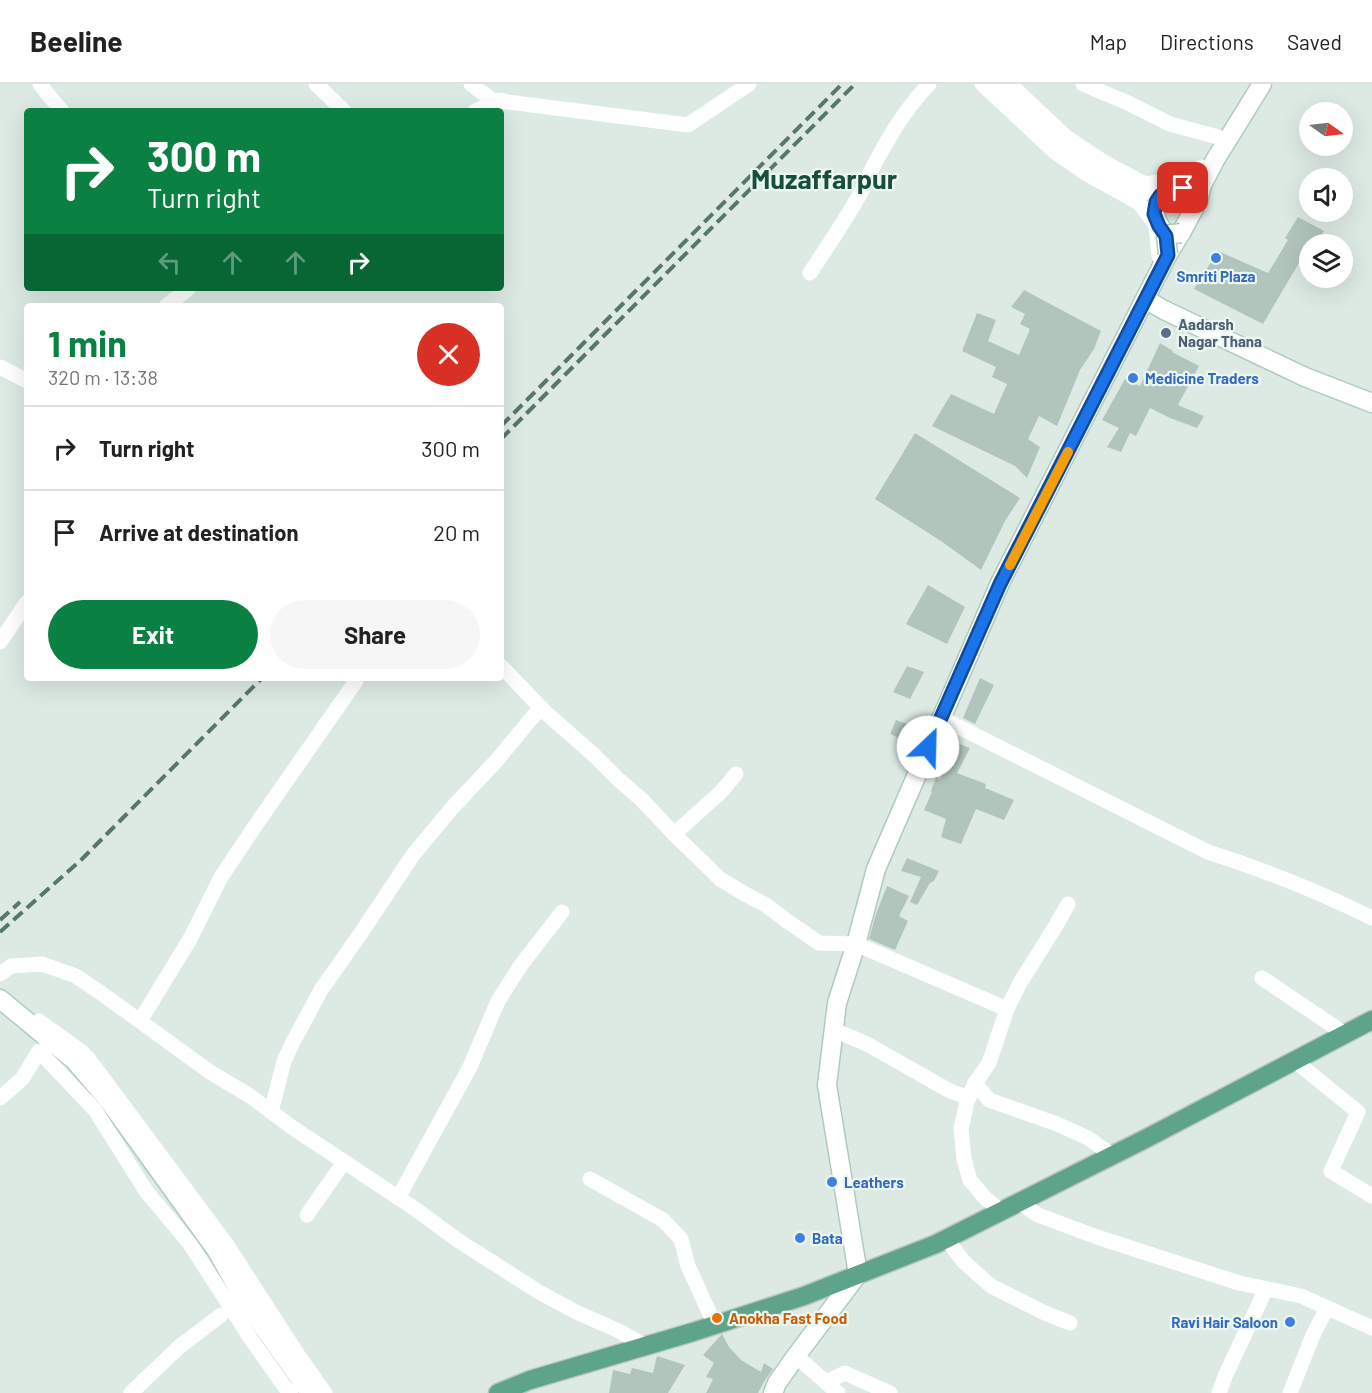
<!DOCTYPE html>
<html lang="en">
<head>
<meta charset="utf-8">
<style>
	body { margin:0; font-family:Barlow,sans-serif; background:#f6f6f6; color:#222; height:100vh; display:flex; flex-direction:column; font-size:22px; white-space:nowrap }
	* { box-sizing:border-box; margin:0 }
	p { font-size:20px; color:#767676 }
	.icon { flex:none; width:33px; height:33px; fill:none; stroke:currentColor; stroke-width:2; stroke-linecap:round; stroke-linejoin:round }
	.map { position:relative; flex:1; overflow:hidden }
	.sheet { position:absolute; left:24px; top:219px; width:480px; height:378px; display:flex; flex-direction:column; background:#fff; border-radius:6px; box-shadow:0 6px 24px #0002 }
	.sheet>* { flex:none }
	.guide { position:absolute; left:24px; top:24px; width:480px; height:183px; border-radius:6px; box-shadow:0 6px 24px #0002; background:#0b8043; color:#fff; overflow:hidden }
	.needle { width:39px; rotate:104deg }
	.tools { position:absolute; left:1299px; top:18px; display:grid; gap:12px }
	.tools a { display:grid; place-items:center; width:54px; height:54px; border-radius:50%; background:#fff; box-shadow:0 6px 24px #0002; font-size:30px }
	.pin { position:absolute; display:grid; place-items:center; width:51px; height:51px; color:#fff; margin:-26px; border-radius:12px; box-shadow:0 3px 9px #0006 }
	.me { position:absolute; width:66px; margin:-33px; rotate:24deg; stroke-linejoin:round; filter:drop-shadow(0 0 4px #0008) }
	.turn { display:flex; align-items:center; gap:21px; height:126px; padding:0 24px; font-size:27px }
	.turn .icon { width:78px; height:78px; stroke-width:2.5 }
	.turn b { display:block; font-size:42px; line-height:51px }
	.lanes { display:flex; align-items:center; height:57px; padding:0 24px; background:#0003; justify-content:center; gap:30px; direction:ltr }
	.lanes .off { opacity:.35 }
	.round { display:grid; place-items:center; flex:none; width:63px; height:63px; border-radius:32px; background:#f6f6f6 }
	.headline { display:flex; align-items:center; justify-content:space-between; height:102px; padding:0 24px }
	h1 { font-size:36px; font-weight:700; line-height:45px; color:#0b8043 }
	.button { display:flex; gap:12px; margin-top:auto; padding:12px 24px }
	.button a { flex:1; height:69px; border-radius:36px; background:#0b8043; color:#fff; font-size:24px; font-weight:700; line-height:69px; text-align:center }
	.button a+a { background:#f6f6f6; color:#222 }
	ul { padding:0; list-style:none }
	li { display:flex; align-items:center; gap:18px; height:84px; padding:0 24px; border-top:2px solid #e0e0e0 }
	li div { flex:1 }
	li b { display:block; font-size:22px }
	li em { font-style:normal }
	header { display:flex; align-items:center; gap:36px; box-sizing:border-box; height:84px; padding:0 30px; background:#fff; border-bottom:2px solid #e0e0e0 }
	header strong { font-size:28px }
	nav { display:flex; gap:33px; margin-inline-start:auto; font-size:21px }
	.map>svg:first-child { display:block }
	.building { fill:#b2c5bc }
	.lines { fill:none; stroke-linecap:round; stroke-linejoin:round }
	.secondary-casing { stroke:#afcbbe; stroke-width:21 }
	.primary-casing { stroke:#bbc4c1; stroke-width:21 }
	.street { stroke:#fff; stroke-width:15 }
	.secondary { stroke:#fff; stroke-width:18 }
	.primary { stroke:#5da48b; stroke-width:18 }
	.rail { stroke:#57776b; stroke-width:4; stroke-dasharray:12 6; stroke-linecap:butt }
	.secondary-bridge-casing { stroke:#afcbbe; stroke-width:21; stroke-linecap:butt }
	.secondary-bridge { stroke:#fff; stroke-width:18 }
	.route-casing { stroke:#114b97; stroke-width:15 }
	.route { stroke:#1a73e8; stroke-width:10 }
	.slow { stroke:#f59e0b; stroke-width:10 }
	.shop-dot { fill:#3f7fe0; stroke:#edf7f1; stroke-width:2 }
	.service-dot { fill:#5c6f8a; stroke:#edf7f1; stroke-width:2 }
	.food-dot { fill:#e8710a; stroke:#edf7f1; stroke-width:2 }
	.labels { text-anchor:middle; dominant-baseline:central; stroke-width:4.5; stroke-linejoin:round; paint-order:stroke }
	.shop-label { font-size:15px; font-weight:bold; fill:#366cbe; stroke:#edf7f1; text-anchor:start }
	.service-label { font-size:15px; font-weight:bold; fill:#4e5e75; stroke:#edf7f1; text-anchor:start }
	.food-label { font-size:15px; font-weight:bold; fill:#c56008; stroke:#edf7f1; text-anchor:start }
	.town-label { font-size:27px; font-weight:bold; fill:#184e3c; stroke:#edf7f1 }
</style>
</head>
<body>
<header>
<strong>Beeline</strong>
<nav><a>Map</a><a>Directions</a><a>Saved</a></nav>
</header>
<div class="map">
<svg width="1372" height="1309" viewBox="0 0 1372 1309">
	<rect width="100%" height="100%" fill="#ddeae3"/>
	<!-- building -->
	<g class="building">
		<polygon points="1298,133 1324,147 1317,160 1310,160 1310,169 1306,167 1263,240 1194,205 1218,167 1268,189 1288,156 1285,154"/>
		<polygon points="1024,206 1101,247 1094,265 1080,286 1057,342 1039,332 1028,355 1040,363 1027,394 1015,382 932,342 951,310 994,330 1007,300 992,293 996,283 962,267 977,229 996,236 988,257 1019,271 1030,245 1020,240 1025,230 1011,223"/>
		<polygon points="1160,259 1173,267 1172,268 1199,282 1178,321 1204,332 1197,344 1170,334 1150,324 1136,352 1130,349 1121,368 1107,363 1119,344 1102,336 1125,295 1140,302"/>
		<polygon points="915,349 1020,414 1005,437 981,486 941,457 875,415"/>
		<polygon points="928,501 965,523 947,560 906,540"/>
		<polygon points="907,582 924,588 910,615 893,608"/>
		<polygon points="980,594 994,601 975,640 963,634"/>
		<polygon points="896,636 913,642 906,657 890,650"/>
		<polygon points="948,656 970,664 957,689 986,700 985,704 1014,716 1004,736 976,725 961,760 941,753 946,735 924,726 932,708 931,707 936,693 940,695 950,672 942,669"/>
		<polygon points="907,774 939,787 934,797 930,799 917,821 910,818 921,793 901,787"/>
		<polygon points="887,802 909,812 899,832 908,837 895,866 869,855 876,830"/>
		<polygon points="722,1250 729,1263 741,1276 761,1288 764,1279 773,1285 765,1296 758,1309 706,1309 713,1295 706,1293 714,1279 703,1271"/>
		<polygon points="657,1272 685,1281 668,1309 609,1309 613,1286 630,1290 632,1284 653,1289"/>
	</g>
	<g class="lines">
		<!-- secondary casing -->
		<g class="secondary-casing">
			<g id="secondary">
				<polyline points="996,0 1064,64 1111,93 1142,107 1183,104"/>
				<path d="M1166 151C1152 133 1149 119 1169 105"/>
				<polyline points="1152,219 1164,226 1305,293 1372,319"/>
				<polyline points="0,915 74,976 109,1017 217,1167 246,1219 310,1309"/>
				<polyline points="773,1309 777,1299 796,1272 858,1190 827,1001 837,919 856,860 876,785 1000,499 1168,170 1181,149 1198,117 1202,101 1215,76 1262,0"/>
			</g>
		</g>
		<!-- primary casing -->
		<g class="primary-casing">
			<polyline id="primary" points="498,1309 530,1296 693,1248 804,1212 936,1160 1149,1053 1372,936"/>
		</g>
		<!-- street -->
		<g class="street">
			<polyline points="40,0 45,7 62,27"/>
			<polyline points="316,0 344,27"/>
			<polyline points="471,0 492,16 688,41 749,0"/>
			<polyline points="982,0 1055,68 1087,90 1139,119 1156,141 1159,172"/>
			<polyline points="1010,0 1066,53 1107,80 1145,100 1175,96 1201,83"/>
			<polyline points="1083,0 1126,18 1170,40 1218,53"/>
			<polyline points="475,27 501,16"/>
			<path d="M810 189C827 163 845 137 860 110 866 101 869 90 874 81 889 52 907 23 929 0"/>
			<polyline points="166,222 189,204"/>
			<polyline points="0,283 27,297"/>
			<polyline points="0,558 27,518"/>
			<polyline points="501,582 546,629 594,671 619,696 642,716 674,750 720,795 745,810 766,821 787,837 819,859 856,860 1007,925"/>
			<path d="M951 639 1208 768C1265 786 1319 808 1372 834"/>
			<polyline points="674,750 721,708 736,690"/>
			<polyline points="0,890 11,882 42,880 76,892 101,909 210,988 250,1012 293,1044 411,1122 459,1157 539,1208 576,1228 619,1247 645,1262"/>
			<polyline points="1262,894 1345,950"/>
			<polyline points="39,937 82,968 88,974 227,1161 298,1271 325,1309"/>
			<polyline points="140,937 190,855 221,793 264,729 356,597"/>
			<polyline points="834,946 867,960 950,1007 969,1014"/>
			<polyline points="1295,977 1358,1028 1331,1087 1372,1112"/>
			<polyline points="975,999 989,1016 1057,1040 1088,1054 1112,1071"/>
			<polyline points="0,1014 22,995 39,967 95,1026 146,1107 190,1160 251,1255 285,1303 291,1309"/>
			<polyline points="271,1028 284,977 293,958 321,906 361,849 413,771 452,724 497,676 530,636 541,624"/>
			<polyline points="590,1095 663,1136 681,1155 688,1182 715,1241"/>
			<polyline points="398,1114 470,983 498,917 521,881 562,828"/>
			<polyline points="1019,1118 1038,1131 1097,1153 1239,1199 1301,1212 1372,1244"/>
			<polyline points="1001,1127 985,1114 970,1096 964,1075 961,1045 967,1018 975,999 989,979 1007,925 1020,899 1055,843 1068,820"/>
			<polyline points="307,1131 344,1078"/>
			<polyline points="946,1154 963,1177 991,1202 1045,1229 1070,1239"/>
			<polyline points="796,1272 838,1309"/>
			<polyline points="826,1298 845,1289 890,1309"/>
			<polyline points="131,1309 179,1263 221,1231"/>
			<polyline points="1219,1309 1226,1290 1266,1205"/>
			<polyline points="1290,1309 1313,1251 1327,1224"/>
		</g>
		<!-- secondary -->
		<use href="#secondary" class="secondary"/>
		<!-- primary -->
		<use href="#primary" class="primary"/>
		<!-- rail -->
		<g class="rail">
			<polyline points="501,342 842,0"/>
			<polyline points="501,355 855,0"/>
			<polyline points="0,836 20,818"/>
			<polyline points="0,848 82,775 262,594"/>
		</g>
		<!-- secondary-bridge casing -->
		<g class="secondary-bridge-casing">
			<g id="secondary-bridge">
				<polyline points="1183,104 1193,109 1198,117"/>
				<polyline points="1168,170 1166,151 1181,149"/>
			</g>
		</g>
		<!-- secondary-bridge -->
		<use href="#secondary-bridge" class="secondary-bridge"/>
	</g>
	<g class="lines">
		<!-- route casing -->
		<g class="route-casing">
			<polyline id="route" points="928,663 1000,500 1168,171 1166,152 1159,142 1154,130 1156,118 1160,112 1169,105 1183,104"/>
		</g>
		<!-- route -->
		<use href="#route" class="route"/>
		<!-- slow -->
		<polyline class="slow" points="1010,481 1068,368"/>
	</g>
	<!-- markers -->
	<g class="shop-dot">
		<circle cx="1216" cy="174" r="6"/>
		<circle cx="1133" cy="294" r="6"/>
		<circle cx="832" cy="1098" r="6"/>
		<circle cx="800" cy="1154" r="6"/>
		<circle cx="1290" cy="1238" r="6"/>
	</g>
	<circle class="service-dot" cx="1166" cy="249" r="6"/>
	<circle class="food-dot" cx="717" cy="1234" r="6"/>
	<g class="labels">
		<!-- shop labels -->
		<g class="shop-label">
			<text x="1216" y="192" text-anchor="middle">Smriti Plaza</text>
			<text x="1145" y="294">Medicine Traders</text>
			<text x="844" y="1098">Leathers</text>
			<text x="812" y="1154">Bata</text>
			<text x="1278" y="1238" text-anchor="end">Ravi Hair Saloon</text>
		</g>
		<!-- service labels -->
		<g class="service-label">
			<text x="1178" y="240">Aadarsh<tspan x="1178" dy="17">Nagar Thana</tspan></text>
		</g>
		<!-- food labels -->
		<g class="food-label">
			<text x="729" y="1234">Anokha Fast Food</text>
		</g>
		<!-- town labels -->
		<g class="town-label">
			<text x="824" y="94">Muzaffarpur</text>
		</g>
	</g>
</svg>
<div class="tools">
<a><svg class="needle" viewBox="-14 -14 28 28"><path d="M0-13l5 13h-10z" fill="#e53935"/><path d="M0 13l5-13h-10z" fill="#767676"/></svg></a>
<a><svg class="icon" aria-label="sound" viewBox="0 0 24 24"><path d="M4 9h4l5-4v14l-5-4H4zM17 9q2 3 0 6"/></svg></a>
<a><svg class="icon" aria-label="layers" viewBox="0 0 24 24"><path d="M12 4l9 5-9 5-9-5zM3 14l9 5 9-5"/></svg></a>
</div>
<div class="pin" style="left:1183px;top:104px;background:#d93025"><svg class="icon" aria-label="arrive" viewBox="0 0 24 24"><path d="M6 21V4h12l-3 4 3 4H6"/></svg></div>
<svg class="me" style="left:928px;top:663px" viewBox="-20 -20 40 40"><circle r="19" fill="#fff"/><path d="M0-13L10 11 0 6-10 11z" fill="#1a73e8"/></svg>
<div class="guide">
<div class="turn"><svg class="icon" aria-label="right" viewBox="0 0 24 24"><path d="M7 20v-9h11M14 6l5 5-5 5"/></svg><div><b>300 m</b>Turn right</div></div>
<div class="lanes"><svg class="icon off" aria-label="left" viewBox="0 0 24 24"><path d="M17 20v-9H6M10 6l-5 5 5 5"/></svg><svg class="icon off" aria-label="ahead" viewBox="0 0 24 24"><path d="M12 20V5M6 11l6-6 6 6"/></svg><svg class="icon off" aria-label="ahead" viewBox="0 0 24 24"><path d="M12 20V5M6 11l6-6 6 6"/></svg><svg class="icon" aria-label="right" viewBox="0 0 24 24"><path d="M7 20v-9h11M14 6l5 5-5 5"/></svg></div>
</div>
<section class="sheet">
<div class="headline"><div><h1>1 min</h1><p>320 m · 13:38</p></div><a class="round" style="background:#d93025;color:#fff"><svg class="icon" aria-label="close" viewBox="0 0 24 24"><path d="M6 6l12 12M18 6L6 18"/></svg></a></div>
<ul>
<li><svg class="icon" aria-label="right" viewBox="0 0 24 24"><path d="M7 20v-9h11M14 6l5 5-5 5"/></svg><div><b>Turn right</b></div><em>300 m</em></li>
<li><svg class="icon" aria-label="arrive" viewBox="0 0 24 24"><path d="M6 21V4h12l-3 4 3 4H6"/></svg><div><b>Arrive at destination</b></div><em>20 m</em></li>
</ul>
<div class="button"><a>Exit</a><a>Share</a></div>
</section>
</div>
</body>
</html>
